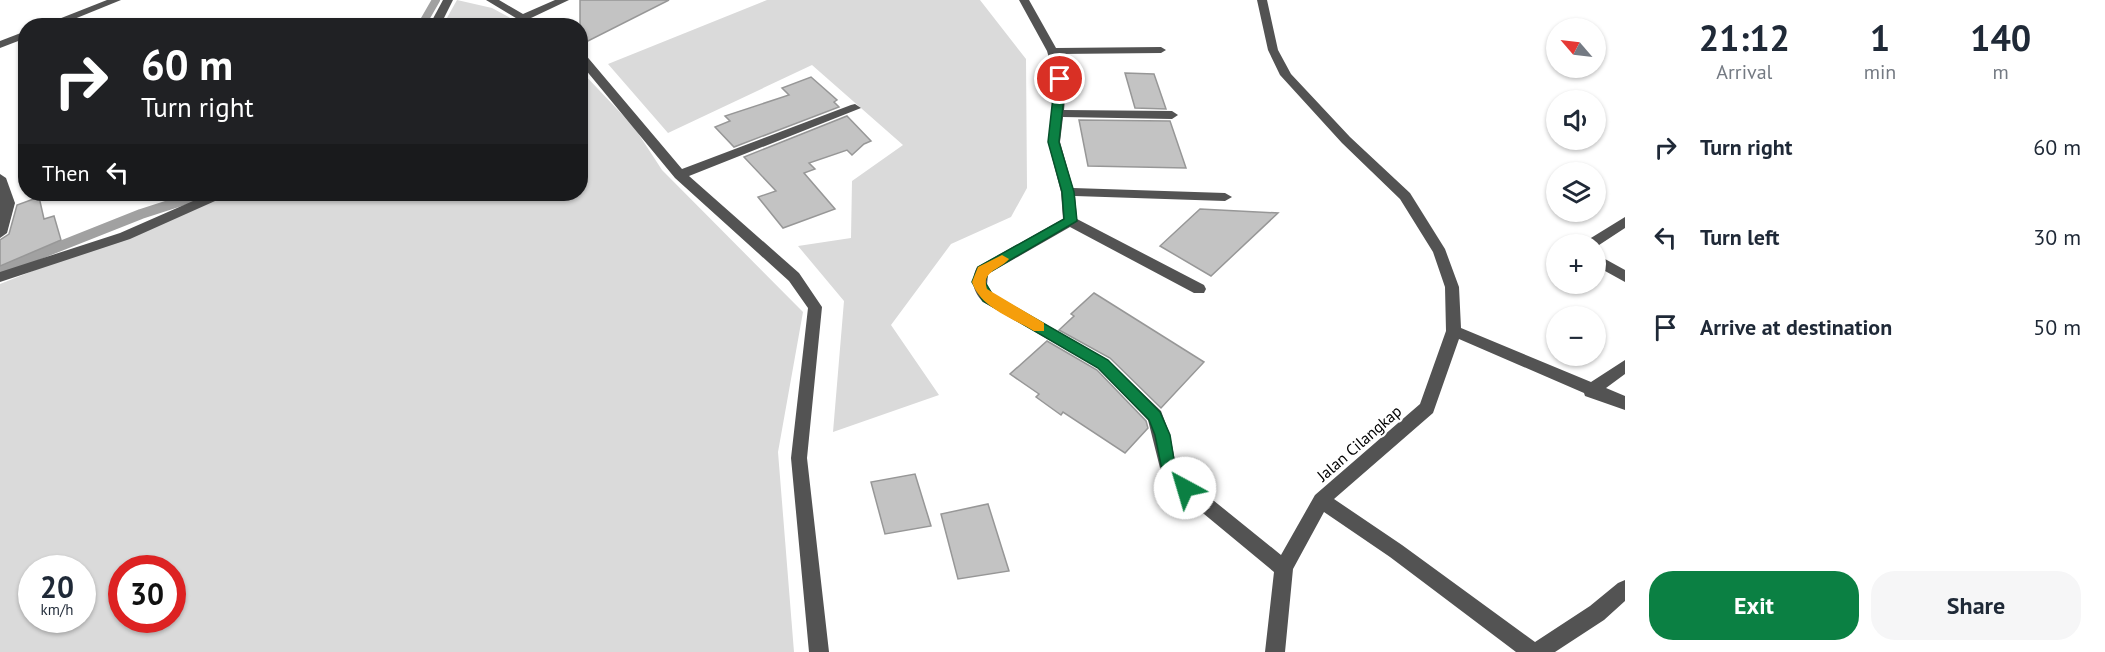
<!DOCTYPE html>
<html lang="en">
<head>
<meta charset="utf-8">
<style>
	body { margin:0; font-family:"PT Sans",sans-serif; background:#f6f6f7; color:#1f2937; height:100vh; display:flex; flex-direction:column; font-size:22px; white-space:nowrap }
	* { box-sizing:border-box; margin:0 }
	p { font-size:20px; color:#747a83 }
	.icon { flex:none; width:33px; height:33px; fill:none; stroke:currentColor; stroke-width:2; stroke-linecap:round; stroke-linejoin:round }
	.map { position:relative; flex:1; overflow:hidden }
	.drawer { display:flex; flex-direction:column; background:#fff; width:480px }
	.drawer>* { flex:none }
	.top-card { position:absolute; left:18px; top:18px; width:570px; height:183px; border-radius:24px; box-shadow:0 2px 4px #0004; background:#202124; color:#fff; overflow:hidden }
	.needle { width:39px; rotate:298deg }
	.fabs { position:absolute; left:1546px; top:18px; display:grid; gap:12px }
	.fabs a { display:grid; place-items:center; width:60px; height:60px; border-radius:50%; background:#fff; box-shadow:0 2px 4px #0004; font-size:30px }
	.speed { position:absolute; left:18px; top:555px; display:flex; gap:12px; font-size:30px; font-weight:700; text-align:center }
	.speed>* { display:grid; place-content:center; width:78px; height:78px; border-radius:50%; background:#fff; box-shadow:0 2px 4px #0004; line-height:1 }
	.speed small { font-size:15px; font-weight:400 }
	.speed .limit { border:9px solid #d22; background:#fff; color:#111 }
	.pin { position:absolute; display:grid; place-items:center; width:51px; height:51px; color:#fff; margin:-26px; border:3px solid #fff; border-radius:50%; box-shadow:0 2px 6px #0007 }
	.me { position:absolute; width:66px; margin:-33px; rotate:321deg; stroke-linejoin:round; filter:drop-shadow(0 0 4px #0008) }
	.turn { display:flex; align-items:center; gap:21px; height:126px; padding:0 24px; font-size:27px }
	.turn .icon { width:78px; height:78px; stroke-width:2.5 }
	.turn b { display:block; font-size:42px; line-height:51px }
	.then { display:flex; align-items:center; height:57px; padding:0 24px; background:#0003; gap:12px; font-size:22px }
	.eta { display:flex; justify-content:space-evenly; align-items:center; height:102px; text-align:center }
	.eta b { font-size:36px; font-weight:700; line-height:42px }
	.button { display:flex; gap:12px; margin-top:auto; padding:12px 24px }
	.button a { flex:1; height:69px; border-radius:24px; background:#0b8043; color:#fff; font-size:24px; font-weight:700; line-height:69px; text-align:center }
	.button a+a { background:#f6f6f7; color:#1f2937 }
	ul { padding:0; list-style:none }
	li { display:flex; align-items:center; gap:18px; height:90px; padding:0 24px }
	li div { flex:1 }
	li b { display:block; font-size:22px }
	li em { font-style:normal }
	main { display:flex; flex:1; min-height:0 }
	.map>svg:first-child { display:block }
	.green { fill:#dadada; fill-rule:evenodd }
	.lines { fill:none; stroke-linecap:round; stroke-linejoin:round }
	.stream-far1 { stroke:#a1a1a1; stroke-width:8 }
	.stream { stroke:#a1a1a1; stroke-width:10 }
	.building { fill:#c3c3c3; stroke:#979797; stroke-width:1.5 }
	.minor { fill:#535353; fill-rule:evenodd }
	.route { fill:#0b8043; stroke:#07532c; stroke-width:1.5 }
	.slow { fill:#f59e0b }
	.labels { text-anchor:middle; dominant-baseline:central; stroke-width:4.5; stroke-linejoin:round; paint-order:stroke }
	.street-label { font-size:16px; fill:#000; stroke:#fff }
</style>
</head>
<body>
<main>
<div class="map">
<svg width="1625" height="652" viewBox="0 0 1625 652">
	<rect width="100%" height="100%" fill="#fff"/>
	<!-- green -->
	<g class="green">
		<polygon points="457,0 492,8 523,25 443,25"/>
		<polygon points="767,0 980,0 1026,59 1027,188 1011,217 951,244 891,325 939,395 833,432 844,301 798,246 851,238 852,181 903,145 812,65 668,133 608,64"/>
		<path d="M581 71 634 127 662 170 803 312 778 452 794 652H0V284L226 194H580ZM32 568H82V620H32ZM122 568H172V620H122Z"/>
	</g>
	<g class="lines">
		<!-- stream-far1 -->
		<polyline class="stream-far1" points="421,26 436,0"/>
		<!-- stream -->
		<polyline class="stream" points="0,270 141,214 203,194"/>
	</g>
	<!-- building -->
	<g class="building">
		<polygon points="580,0 669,0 580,45"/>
		<polygon points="1125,73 1154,74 1166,109 1135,108"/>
		<polygon points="811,77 837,100 834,102 839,107 734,147 715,127 730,121 725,116 789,95 782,88"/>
		<polygon points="847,116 871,141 864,144 852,155 847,150 809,163 815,169 804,173 835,209 783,228 758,197 776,191 744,157"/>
		<polygon points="1079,120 1170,121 1186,168 1088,166"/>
		<polygon points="39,197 44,219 54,216 61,240 0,266 0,240 9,234 17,205"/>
		<polygon points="1200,209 1278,213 1211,276 1160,246"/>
		<polygon points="1094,293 1204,362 1161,408 1110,358 1059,330 1074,316 1071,314"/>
		<polygon points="1047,341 1097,370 1146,421 1148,428 1125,453 1063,412 1061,415 1036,397 1039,394 1010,374"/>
		<polygon points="915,474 931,526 885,534 871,482"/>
		<polygon points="988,504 1009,571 958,579 941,514"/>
	</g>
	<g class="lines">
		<!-- minor -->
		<g class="minor">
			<polygon points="107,0 121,0 57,26 41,26"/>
			<polygon points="443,0 453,0 440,26 429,26"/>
			<polygon points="486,0 499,0 523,14 555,0 569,0 531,18 543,26 529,26"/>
			<path d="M1019 0H1029L1056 48 1161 47 1166 50 1161 53 1059 54 1067 79 1064 110 1172 111 1178 115 1172 119 1063 117 1060 142 1073 188 1225 193 1232 197 1225 201 1075 196 1077 219 1204 285 1206 289 1204 293H1194L1070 227 988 274 987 285 993 294 1108 360 1161 411 1170 435 1177 471 1281 555 1315 495 1420 404 1446 331 1445 287 1433 252 1400 199 1342 143 1280 75 1268 50 1257 0H1267L1278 50 1291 74 1350 137 1410 193 1445 249 1459 287 1461 328 1591 382 1625 360V374L1606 388 1625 396V410L1585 396 1584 393 1459 339 1433 413 1334 499 1402 545 1535 642 1590 606 1618 583 1625 580V601L1604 620 1555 652H1516L1390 557 1324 512 1293 569 1285 652H1265L1274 572 1163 480 1148 420 1098 368 983 302C973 291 970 281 977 267L1063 219 1061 192 1048 142 1055 79 1047 51Z"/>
			<polygon points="26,31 26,38 0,48 0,41"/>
			<polygon points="580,52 584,53 682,169 851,105 855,104 861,108 689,176 799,273 822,307 807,458 829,652 809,652 791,458 808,308 789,281 675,178 580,63"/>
			<polygon points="0,174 6,178 15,203 7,233 0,238"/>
			<polygon points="209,194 226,194 224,197 130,239 0,282 0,272 120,233"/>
			<polygon points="1625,217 1625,228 1596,247 1596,244 1584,244 1586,241"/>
			<polygon points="1596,254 1625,270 1625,282 1596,266"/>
		</g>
	</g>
	<!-- route -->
	<polygon class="route" points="1060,76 1066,79 1059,142 1074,192 1077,221 988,273 985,282 992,294 1108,360 1160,412 1170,435 1176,472 1193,488 1191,493 1185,495 1164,480 1155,435 1149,420 1098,368 983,301 972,282 978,267 1064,219 1062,192 1048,142 1055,79"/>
	<!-- slow -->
	<path class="slow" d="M1002 255 1009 259C1000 270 981 271 987 289L1044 323V331H1034C1012 318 980 307 972 282L978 267Z"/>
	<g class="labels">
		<!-- street labels -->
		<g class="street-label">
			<text transform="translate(1359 443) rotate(-41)">Jalan Cilangkap</text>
		</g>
	</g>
</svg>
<div class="fabs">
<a><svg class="needle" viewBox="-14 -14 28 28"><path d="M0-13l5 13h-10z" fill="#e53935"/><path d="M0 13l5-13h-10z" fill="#747a83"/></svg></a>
<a><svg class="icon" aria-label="sound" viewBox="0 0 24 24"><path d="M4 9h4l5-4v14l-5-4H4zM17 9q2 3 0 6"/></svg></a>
<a><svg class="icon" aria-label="layers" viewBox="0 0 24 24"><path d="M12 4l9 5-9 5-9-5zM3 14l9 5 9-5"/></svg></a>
<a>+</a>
<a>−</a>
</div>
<div class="speed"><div>20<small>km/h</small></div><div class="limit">30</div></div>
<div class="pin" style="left:1060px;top:79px;background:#d93025"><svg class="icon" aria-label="arrive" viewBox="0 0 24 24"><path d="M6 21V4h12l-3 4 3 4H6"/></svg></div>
<svg class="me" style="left:1185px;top:488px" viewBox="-20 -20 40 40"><circle r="19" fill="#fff"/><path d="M0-13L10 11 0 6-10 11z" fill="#0b8043"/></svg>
<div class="top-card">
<div class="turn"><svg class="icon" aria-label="right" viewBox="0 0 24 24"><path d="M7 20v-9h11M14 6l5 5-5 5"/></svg><div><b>60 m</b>Turn right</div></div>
<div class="then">Then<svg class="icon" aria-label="left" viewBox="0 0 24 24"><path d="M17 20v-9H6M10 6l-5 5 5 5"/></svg></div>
</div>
</div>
<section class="drawer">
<div class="eta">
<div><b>21:12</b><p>Arrival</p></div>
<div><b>1</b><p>min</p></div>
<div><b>140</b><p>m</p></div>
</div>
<ul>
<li><svg class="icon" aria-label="right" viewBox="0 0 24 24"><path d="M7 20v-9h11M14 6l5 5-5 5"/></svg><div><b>Turn right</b></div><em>60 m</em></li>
<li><svg class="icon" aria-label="left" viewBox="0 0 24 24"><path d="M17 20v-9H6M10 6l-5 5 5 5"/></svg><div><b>Turn left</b></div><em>30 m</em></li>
<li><svg class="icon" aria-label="arrive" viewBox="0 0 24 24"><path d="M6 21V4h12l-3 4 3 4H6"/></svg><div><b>Arrive at destination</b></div><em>50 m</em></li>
</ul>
<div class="button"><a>Exit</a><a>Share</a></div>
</section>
</main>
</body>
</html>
